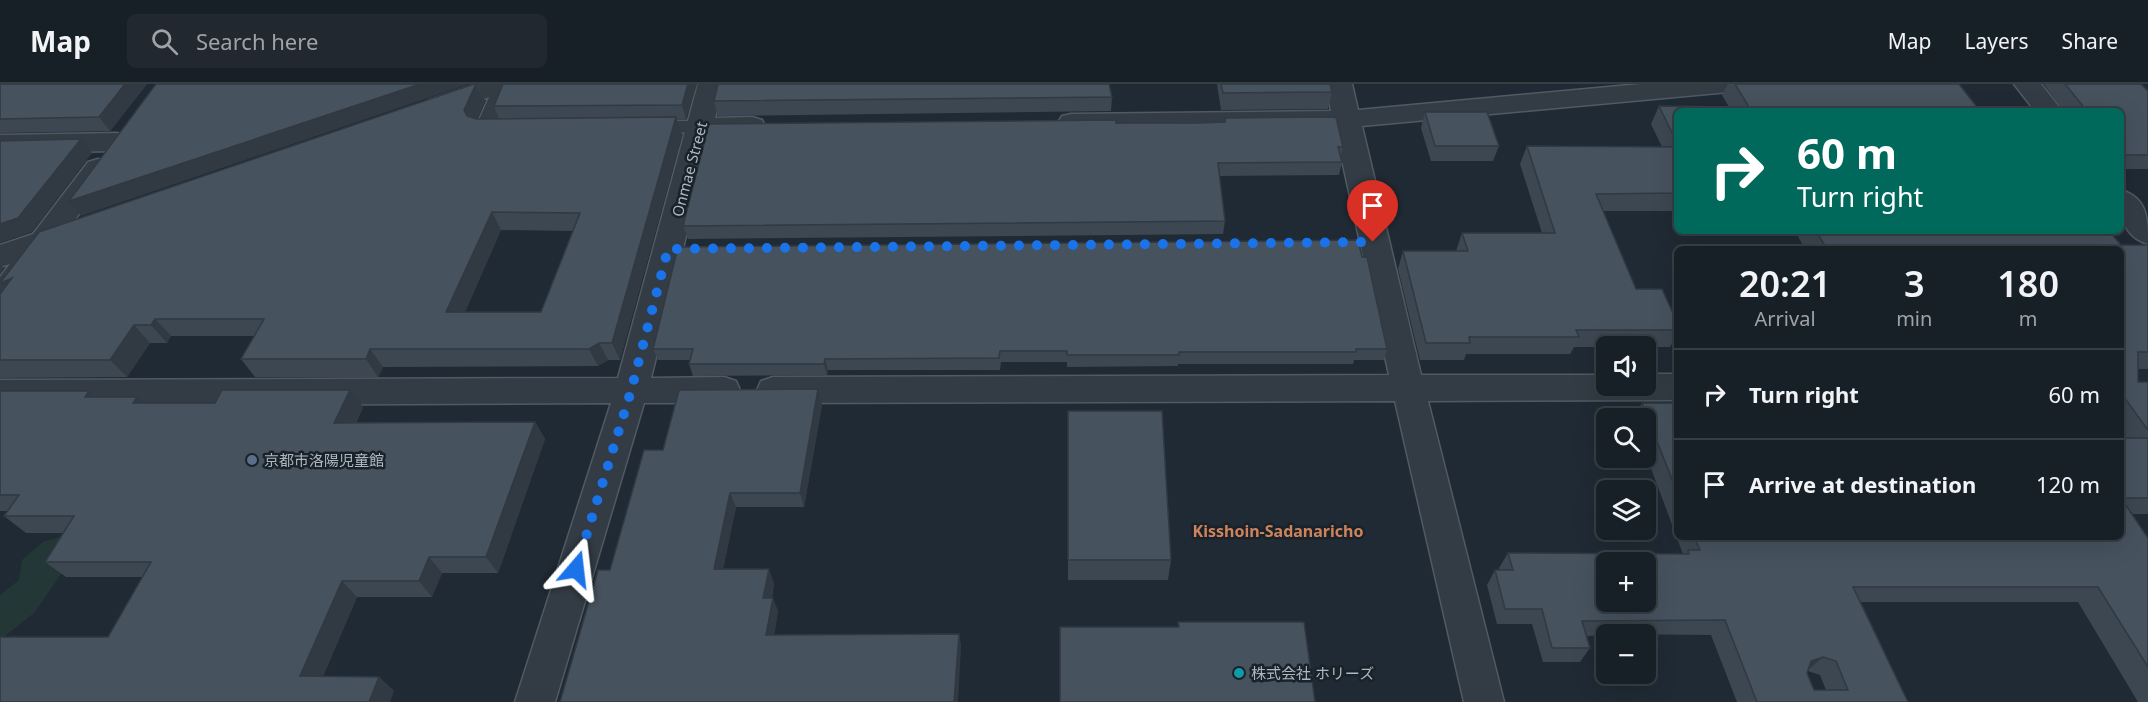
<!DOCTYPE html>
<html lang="en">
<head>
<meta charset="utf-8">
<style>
	body { margin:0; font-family:"Noto Sans","Noto Sans JP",sans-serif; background:#21282f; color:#f1f3f6; height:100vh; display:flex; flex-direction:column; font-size:22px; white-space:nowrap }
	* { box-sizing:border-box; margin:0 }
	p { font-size:20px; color:#9fa3a7 }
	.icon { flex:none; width:33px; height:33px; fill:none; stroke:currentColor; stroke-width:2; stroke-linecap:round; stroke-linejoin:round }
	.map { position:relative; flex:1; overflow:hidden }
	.side { position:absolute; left:1674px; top:162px; width:450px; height:294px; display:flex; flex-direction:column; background:#182027; border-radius:9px; box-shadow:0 6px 24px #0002,0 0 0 2px #363e44 }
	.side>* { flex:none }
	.top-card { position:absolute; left:1674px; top:24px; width:450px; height:126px; border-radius:9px; box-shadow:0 6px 24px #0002,0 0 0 2px #363e44; background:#00695c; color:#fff; overflow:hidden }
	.fabs { position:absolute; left:1596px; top:252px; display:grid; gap:12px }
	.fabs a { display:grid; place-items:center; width:60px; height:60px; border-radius:9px; background:#182027; box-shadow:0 6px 24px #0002,0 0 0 2px #363e44; font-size:30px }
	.pin { position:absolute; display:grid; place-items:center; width:51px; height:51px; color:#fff; margin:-62px -26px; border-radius:50% 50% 50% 0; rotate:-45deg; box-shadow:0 0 6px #0007 }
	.pin .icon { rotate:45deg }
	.me { position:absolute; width:66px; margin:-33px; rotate:17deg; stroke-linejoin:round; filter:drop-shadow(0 0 4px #0008) }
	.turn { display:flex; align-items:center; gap:21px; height:126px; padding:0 24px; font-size:27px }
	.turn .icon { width:78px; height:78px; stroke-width:2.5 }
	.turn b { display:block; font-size:42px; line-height:51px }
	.eta { display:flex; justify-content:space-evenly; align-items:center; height:102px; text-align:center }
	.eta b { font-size:36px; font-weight:600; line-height:42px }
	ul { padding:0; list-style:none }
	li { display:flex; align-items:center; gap:18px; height:90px; padding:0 24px; border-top:2px solid #363e44 }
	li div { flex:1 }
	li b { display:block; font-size:22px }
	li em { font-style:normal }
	header { display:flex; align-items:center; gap:36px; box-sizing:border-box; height:84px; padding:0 30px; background:#182027; border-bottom:2px solid #363e44 }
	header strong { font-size:28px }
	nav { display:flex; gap:33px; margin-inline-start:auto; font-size:21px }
	.search { width:420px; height:54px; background:#21282f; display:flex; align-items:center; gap:15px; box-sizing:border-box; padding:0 21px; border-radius:9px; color:#9fa3a7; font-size:22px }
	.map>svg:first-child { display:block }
	.green { fill:#223736 }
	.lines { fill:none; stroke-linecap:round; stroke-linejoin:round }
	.service-casing { stroke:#505a63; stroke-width:3 }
	.minor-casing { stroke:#505a63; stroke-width:3 }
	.service { fill:#333c45; fill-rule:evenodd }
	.minor { fill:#333c45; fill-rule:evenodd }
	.wall { fill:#3c4751; fill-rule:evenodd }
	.shaded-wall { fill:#313942 }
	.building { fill:#46525e; stroke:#313942; stroke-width:1.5; fill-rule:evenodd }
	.route { stroke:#1a73e8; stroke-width:10; stroke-dasharray:0 18 }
	.service-dot { fill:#5c6f8a; stroke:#192129; stroke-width:2 }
	.culture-dot { fill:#0f9aa8; stroke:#192129; stroke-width:2 }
	.labels { text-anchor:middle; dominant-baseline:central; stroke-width:5; stroke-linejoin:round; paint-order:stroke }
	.street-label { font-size:15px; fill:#adb7c2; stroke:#192129 }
	.poi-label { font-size:15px; fill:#adb7c2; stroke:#192129; text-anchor:start }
	.neighbourhood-label { font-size:16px; font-weight:bold; fill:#cd845d; stroke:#192129 }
</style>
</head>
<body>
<header>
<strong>Map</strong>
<div class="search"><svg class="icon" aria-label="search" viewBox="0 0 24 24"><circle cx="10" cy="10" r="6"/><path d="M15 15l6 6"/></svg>Search here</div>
<nav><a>Map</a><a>Layers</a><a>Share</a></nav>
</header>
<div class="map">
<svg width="2148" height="618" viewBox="0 0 2148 618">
	<rect width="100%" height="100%" fill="#202a34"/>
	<!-- green -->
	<polygon class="green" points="64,452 75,470 34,529 0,556 0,511 19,496 22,476 43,458"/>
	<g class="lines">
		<!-- service casing -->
		<g class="service-casing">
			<g id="service">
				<polygon points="495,0 513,0 497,39 513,41 516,45 513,49 506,51 478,49 475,45"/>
				<polygon points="646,37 700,37 707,39 710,43 707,47 700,49 639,47 636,43 639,39"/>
			</g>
		</g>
		<!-- minor casing -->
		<g class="minor-casing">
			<g id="minor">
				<polygon points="476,0 515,0 511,6 438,30 429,28 425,22 429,16"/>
				<polygon points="698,0 724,0 715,34 752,33 762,36 765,42 762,48 752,51 711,51 651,294 724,293 736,297 740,306 736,315 724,319 644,319 555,618 515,618 611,319 0,322 0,296 618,294"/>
				<polygon points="1326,0 1352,0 1358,26 1641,0 1742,0 1738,6 1729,8 1362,42 1421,291 1606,291 1606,302 1646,302 1646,290 1677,290 1677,316 1428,317 1504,618 1464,618 1395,317 773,319 761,315 757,306 761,297 773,293 1389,291 1335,44 1071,46 1062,44 1058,38 1062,32 1071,30 1331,27"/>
				<polygon points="2014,0 2041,0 2062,27 2035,27"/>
				<polygon points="117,49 127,52 131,58 127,64 117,67 0,69 0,51"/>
				<polygon points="98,75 108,78 112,84 74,137 82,140 87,147 82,154 54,164 11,223 0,226 0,193 10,180 0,183 0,161 33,150 88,78"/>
				<path d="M2121 106C2148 114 2148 136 2148 160 2121 152 2121 130 2121 106Z"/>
			</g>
		</g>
		<!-- service -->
		<use href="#service" class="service"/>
		<!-- minor -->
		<use href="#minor" class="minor"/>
	</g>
	<!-- wall -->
	<g class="wall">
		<polygon points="0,0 147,0 110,47 0,49"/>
		<path d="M474 0H477L485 17 477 35H499L494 22 697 0 686 35H676L682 51 620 276H608L598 282 383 283 378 293H255L241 275 254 252H171L167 259H150L127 293 0 294V210ZM501 146 573 147 541 228H465Z"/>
		<polygon points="1217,0 1330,0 1332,8 1328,25 1221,26"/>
		<polygon points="1728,0 1959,0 1980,27 1677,27 1677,127 1603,127 1636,205 1677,238 1677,251 1670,263 1574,263 1570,270 1466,270 1464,276 1420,276 1398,185 1403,167 1456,167 1462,149 1542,149 1520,80 1527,62 1662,63 1651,40 1659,22 1729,23 1722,11"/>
		<polygon points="2044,0 2141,0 2148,7 2148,85 2121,85 2121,27 2063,27"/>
		<polygon points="1112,13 1111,27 718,32 714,17"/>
		<polygon points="1425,28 1499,62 1493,77 1431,77 1421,44"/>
		<polygon points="1225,34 1343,63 1341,72 1342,78 1339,91 1219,92 1225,137 1223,150 688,155 683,142 1116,39 1225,38"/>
		<path d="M1795 147H2109L2121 161H2148V285H2138V298H2148V430H2132L2148 454V618H2138L2078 518H1861L1908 618H1737L1711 551 1606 550V551L1587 552 1590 564 1580 578H1543L1532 540H1497L1487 501 1495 486H1500L1499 484 1508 469 1683 470 1646 371V334H1633L1642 319H1677V453H2121L2122 354 2121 352V165H1805ZM1808 587 1820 591 1826 606H1814L1807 589Z"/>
		<polygon points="1362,173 1387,265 1384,276 1354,276 1353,280 1178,280 1178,282 1067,283 1067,278 1001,278 1000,286 828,286 827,291 693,292 689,280 690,276 658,276 653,265"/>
		<polygon points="818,305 822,321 804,423 736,423 723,485 774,499 772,514 778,527 774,551 959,550 961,563 560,618 610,486 663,366"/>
		<polygon points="0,307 89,307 96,313 144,319 363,323 356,339 535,338 545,355 498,489 442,489 432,513 357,513 323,592 379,593 394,607 108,553 142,493 66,493 45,478 63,449 26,449 4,432 8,427 0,427"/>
		<polygon points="1068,327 1171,476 1168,496 1068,496"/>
	</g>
	<!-- shaded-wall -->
	<g class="shaded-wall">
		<polygon points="125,0 147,0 110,47 99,33"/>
		<polygon points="420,0 469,0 81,132 69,117"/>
		<polygon points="476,0 485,17 473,44 464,26"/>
		<polygon points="688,0 697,0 686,35 682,21"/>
		<polygon points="676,33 682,51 620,276 612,259"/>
		<polygon points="81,55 92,69 32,148 0,159 0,140"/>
		<polygon points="492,128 501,146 457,246 446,228"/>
		<polygon points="0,180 4,184 0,190"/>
		<polygon points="12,194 18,217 0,199"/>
		<polygon points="155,235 171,252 167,259 151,241"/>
		<polygon points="134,241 150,259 127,293 110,276"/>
		<polygon points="599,259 608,276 598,282 589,265"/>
		<polygon points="370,265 383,283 378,293 366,275"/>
		<polygon points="825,275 828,286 827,291 824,280"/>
		<polygon points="818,305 822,321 804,423 800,409"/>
		<polygon points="350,306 363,323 347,356 334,339"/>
		<polygon points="89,307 107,324 85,313"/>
		<polygon points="137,313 154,330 133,319"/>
		<polygon points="535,338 545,355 498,489 486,473"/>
		<polygon points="730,409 736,423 720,499 714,485"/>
		<polygon points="429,473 442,489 432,513 419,497"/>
		<polygon points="769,485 774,499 769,527 763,514"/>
		<polygon points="342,497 357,513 317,607 300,592"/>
		<polygon points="773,514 778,527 772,564 766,551"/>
		<polygon points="959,550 961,563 958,618 954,618"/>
		<polygon points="1823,573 1807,587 1811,577"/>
		<polygon points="379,593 394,607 390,618 369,618"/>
	</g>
	<!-- building -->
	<g class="building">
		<polygon points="0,0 125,0 99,33 0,35"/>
		<polygon points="156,0 420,0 69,117"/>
		<path d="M474 0H476L464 26 467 32 476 35 676 33 612 259H599L589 265H370L366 275H241L264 235H155L151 241H134L110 276H0V210L12 194 0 199 39 148ZM492 128 580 129 541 228H446Z"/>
		<polygon points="503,0 688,0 682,21 494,22"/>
		<polygon points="718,0 1109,0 1112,13 714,17"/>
		<polygon points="1221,0 1330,0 1332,8 1223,9"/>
		<polygon points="1735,0 1959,0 1980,27 1677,27 1677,59 1659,22 1749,23"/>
		<polygon points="2065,0 2141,0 2148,7 2148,71 2125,71 2121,66 2121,27 2087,27"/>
		<polygon points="1425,28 1487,28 1499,62 1435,62"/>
		<polygon points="1336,33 1343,63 1338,63 1342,78 1218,79 1225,137 683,142 709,40 1116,36 1116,39 1197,39 1225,38 1225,34"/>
		<polygon points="81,55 18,134 0,140 0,57"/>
		<polygon points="1527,62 1677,63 1677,109 1596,110 1636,205 1662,205 1677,238 1677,246 1576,246 1579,253 1469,253 1470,259 1426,259 1403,167 1468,167 1462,149 1555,149"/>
		<polygon points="1816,147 2109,147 2121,161 2148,161 2148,268 2138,268 2138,298 2148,298 2148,346 2121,309 2121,165 1827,165"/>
		<polygon points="1358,156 1362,173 1367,173 1387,265 1356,265 1356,268 1179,268 1179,271 1067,271 1067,267 1000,267 999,274 825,275 824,280 689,280 693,265 653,265 678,163"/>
		<polygon points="818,305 800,409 730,409 714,485 769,485 763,514 773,514 766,551 959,550 954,618 560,618 598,486 610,486 644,366 663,366 679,306"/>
		<polygon points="222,306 350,306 334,339 535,338 486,473 429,473 419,497 342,497 300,592 379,593 369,618 0,618 0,553 108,553 151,478 45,478 74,432 4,432 19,411 0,411 0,307 89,307 85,313 137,313 133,319 215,319"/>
		<polygon points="1642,319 1677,319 1677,408"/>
		<polygon points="1068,327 1162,327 1171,476 1068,476"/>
		<rect x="2121" y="354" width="27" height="60"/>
		<path d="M2121 414 2148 454V583L2098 503H1853L1908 618H1757L1725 536 1582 537 1590 564H1552L1542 525H1505L1495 486H1513L1508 469 1689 470 1688 466H1700L1694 453H2121ZM1606 478H1646V518H1606ZM1823 573 1836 577 1848 606H1814L1807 589 1811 577Z"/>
		<polygon points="1178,538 1304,538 1315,618 1060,618 1060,543 1179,543"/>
	</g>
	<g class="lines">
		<!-- route -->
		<polyline class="route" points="576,485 631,307 668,165 1373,158"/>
	</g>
	<!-- markers -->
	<circle class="service-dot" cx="252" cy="376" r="6"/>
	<circle class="culture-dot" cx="1239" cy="589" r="6"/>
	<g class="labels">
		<!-- street labels -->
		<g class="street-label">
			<text transform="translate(689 85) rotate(-75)">Onmae Street</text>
		</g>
		<!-- poi labels -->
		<g class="poi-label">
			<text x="264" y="376">京都市洛陽児童館</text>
			<text x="1251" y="589">株式会社 ホリーズ</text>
		</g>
		<!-- neighbourhood labels -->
		<g class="neighbourhood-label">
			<text x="1278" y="447">Kisshoin-Sadanaricho</text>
		</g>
	</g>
</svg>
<div class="fabs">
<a><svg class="icon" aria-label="sound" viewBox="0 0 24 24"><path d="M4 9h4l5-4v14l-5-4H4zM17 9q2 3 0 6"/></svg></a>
<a><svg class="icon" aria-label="search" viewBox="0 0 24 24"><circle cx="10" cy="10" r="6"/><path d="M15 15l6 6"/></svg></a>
<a><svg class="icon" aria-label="layers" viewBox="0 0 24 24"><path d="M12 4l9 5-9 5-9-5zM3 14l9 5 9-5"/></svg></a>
<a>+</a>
<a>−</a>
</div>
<div class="pin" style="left:1373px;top:158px;background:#d93025"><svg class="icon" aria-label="arrive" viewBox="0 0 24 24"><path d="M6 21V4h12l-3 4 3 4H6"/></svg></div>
<svg class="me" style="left:576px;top:485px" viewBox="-20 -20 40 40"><path d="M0-17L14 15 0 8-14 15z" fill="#1a73e8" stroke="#fff" stroke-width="4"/></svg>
<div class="top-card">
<div class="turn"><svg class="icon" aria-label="right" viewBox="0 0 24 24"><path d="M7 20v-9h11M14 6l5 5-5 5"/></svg><div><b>60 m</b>Turn right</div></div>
</div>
<section class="side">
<div class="eta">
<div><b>20:21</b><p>Arrival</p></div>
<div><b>3</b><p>min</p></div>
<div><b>180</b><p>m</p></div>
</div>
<ul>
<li><svg class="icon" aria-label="right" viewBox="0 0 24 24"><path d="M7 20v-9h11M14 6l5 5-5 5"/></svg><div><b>Turn right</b></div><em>60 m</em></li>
<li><svg class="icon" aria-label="arrive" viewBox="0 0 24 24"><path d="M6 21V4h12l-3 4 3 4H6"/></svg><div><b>Arrive at destination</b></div><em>120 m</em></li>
</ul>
</section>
</div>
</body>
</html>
